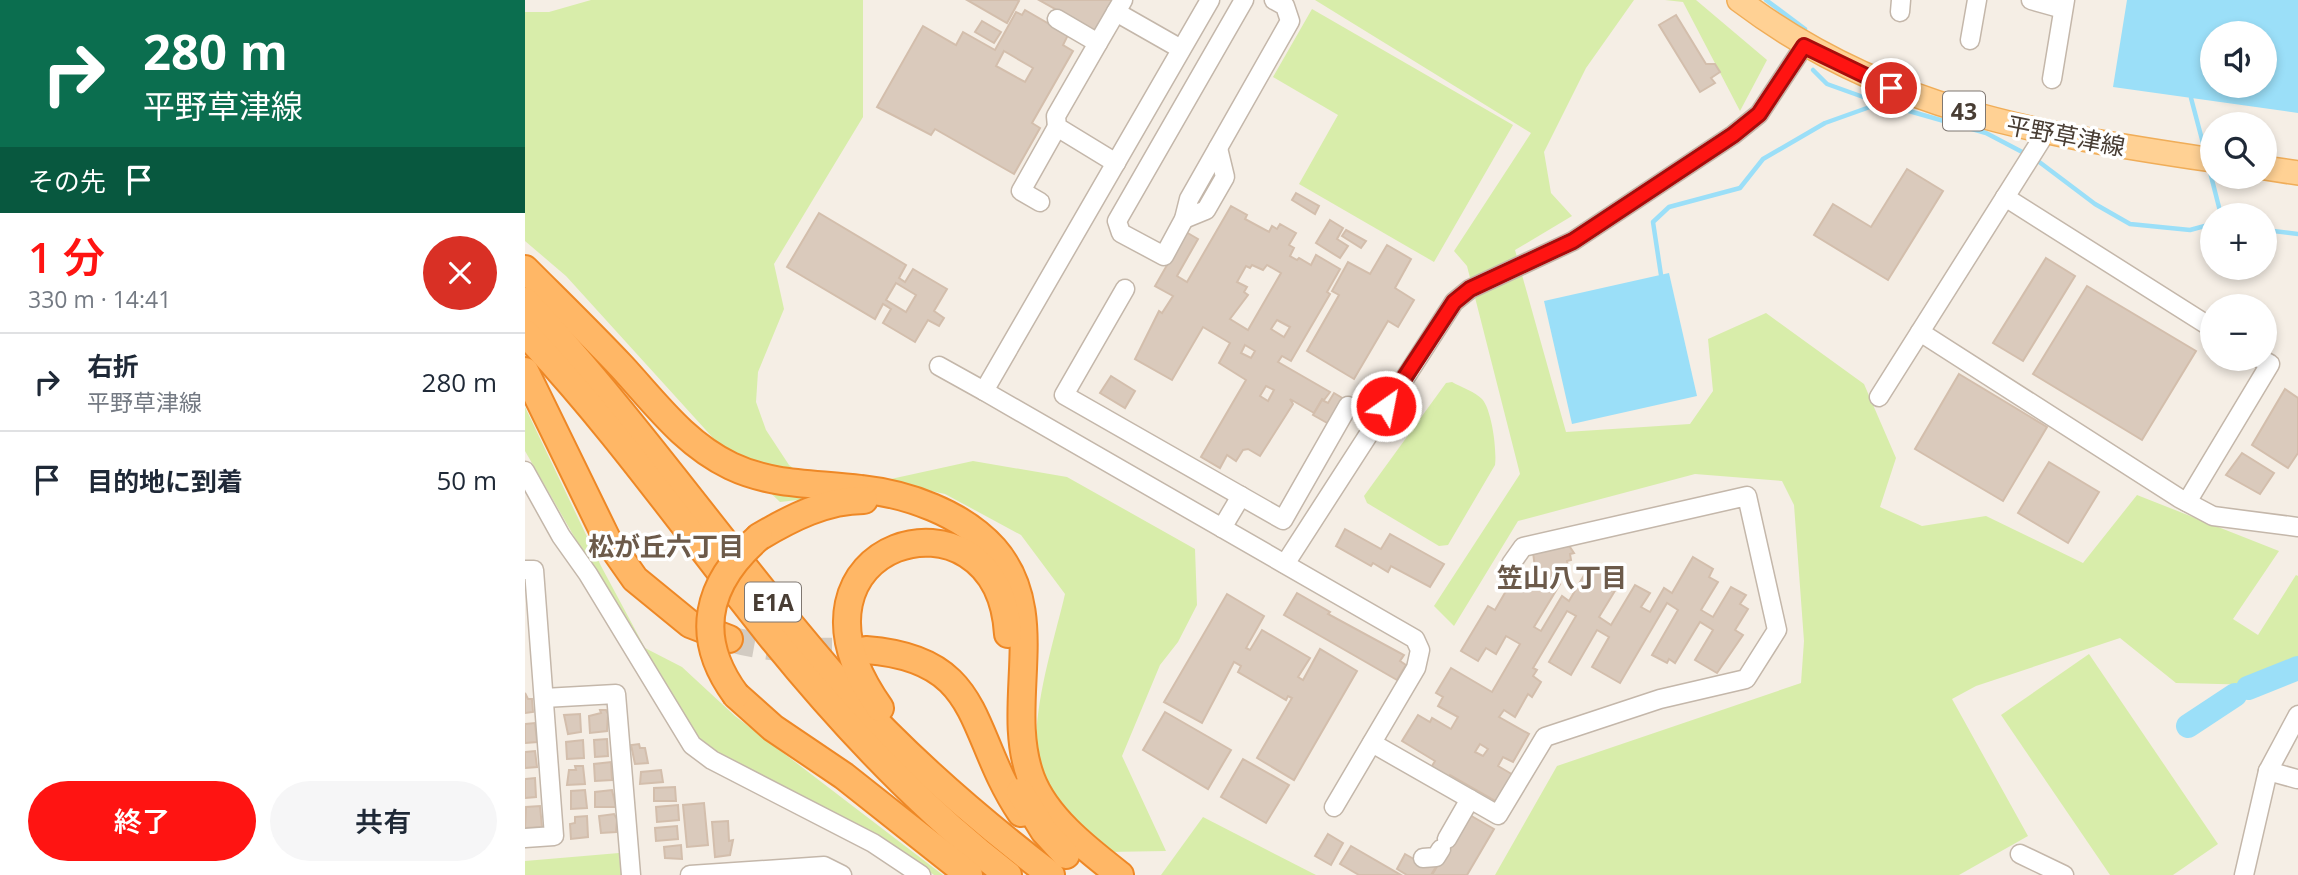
<!DOCTYPE html>
<html lang="ja">
<head>
<meta charset="utf-8">
<style>
	body { margin:0; font-family:"Open Sans","Noto Sans JP",sans-serif; background:#f6f6f7; color:#1f2937; height:100vh; display:flex; flex-direction:column; font-size:26px; white-space:nowrap }
	* { box-sizing:border-box; margin:0 }
	p { font-size:23px; color:#747a83 }
	.icon { flex:none; width:38px; height:38px; fill:none; stroke:currentColor; stroke-width:2; stroke-linecap:round; stroke-linejoin:round }
	.map { position:relative; flex:1; overflow:hidden }
	.side { display:flex; flex-direction:column; background:#fff; width:525px }
	.side>* { flex:none }
	.hud { background:#0b6e4f; color:#fff; overflow:hidden }
	.tools { position:absolute; left:1675px; top:21px; display:grid; gap:14px }
	.tools a { display:grid; place-items:center; width:77px; height:77px; border-radius:50%; background:#fff; box-shadow:0 4px 10px #0003; font-size:35px }
	.pin { position:absolute; display:grid; place-items:center; width:60px; height:60px; color:#fff; margin:-30px; border:4px solid #fff; border-radius:50%; box-shadow:0 2px 7px #0007 }
	.me { position:absolute; width:77px; margin:-38px; rotate:33deg; stroke-linejoin:round; filter:drop-shadow(0 0 5px #0008) }
	.turn { display:flex; align-items:center; gap:24px; height:147px; padding:0 28px; font-size:32px }
	.turn .icon { width:91px; height:91px; stroke-width:2.5 }
	.turn b { display:block; font-size:49px; line-height:60px }
	.then { display:flex; align-items:center; height:66px; padding:0 28px; background:#0003; gap:14px; font-size:26px }
	.round { display:grid; place-items:center; flex:none; width:74px; height:74px; border-radius:37px; background:#f6f6f7 }
	.head { display:flex; align-items:center; justify-content:space-between; height:119px; padding:0 28px }
	h1 { font-size:42px; font-weight:600; line-height:52px; color:#ff1412 }
	.button { display:flex; gap:14px; margin-top:auto; padding:14px 28px }
	.button a { flex:1; height:80px; border-radius:42px; background:#ff1412; color:#fff; font-size:28px; font-weight:600; line-height:80px; text-align:center }
	.button a+a { background:#f6f6f7; color:#1f2937 }
	ul { padding:0; list-style:none }
	li { display:flex; align-items:center; gap:21px; height:98px; padding:0 28px; border-top:2px solid #e0e1e3 }
	li div { flex:1 }
	li b { display:block; font-size:26px }
	li em { font-style:normal }
	main { display:flex; flex:1; min-height:0 }
	.map>svg:first-child { display:block }
	.green { fill:#d8edaa }
	.water { fill:#9bdff8; fill-rule:evenodd }
	.lines { fill:none; stroke-linecap:round; stroke-linejoin:round }
	.stream { stroke:#9bdff8; stroke-width:4.5 }
	.river { stroke:#9bdff8; stroke-width:24 }
	.building { fill:#dacabc; stroke:#d3beac; stroke-width:2; fill-rule:evenodd }
	.highway-tunnel { stroke:#d2cbc2; stroke-width:26; stroke-dasharray:26 13; stroke-linecap:butt }
	.minor-casing { stroke:#c4b7aa; stroke-width:21 }
	.major-casing { stroke:#f0ad58; stroke-width:26 }
	.highway-casing { stroke:#ee8826; stroke-width:30 }
	.minor { stroke:#fff; stroke-width:18 }
	.major { stroke:#ffd194; stroke-width:23 }
	.highway { stroke:#ffb766; stroke-width:26 }
	.highway-bridge-casing { stroke:#ee8826; stroke-width:30; stroke-linecap:butt }
	.highway-bridge { stroke:#ffb766; stroke-width:26 }
	.route-casing { stroke:#a60d0c; stroke-width:18 }
	.route { stroke:#ff1412; stroke-width:12 }
	.labels { text-anchor:middle; dominant-baseline:central; stroke-width:7; stroke-linejoin:round; paint-order:stroke }
	.shield { fill:#fff; stroke:#7f7771; stroke-width:2 }
	.shield-label { font-size:23px; font-weight:bold; fill:#483d34 }
	.street-label { font-size:24px; fill:#483d34; stroke:#fff }
	.neighbourhood-label { font-size:26px; font-weight:bold; fill:#6c5a4a; stroke:#fff }
</style>
</head>
<body>
<main>
<section class="side">
<div class="hud">
<div class="turn"><svg class="icon" aria-label="right" viewBox="0 0 24 24"><path d="M7 20v-9h11M14 6l5 5-5 5"/></svg><div><b>280 m</b>平野草津線</div></div>
<div class="then">その先<svg class="icon" aria-label="arrive" viewBox="0 0 24 24"><path d="M6 21V4h12l-3 4 3 4H6"/></svg></div>
</div>
<div class="head"><div><h1>1 分</h1><p>330 m · 14:41</p></div><a class="round" style="background:#d93025;color:#fff"><svg class="icon" aria-label="close" viewBox="0 0 24 24"><path d="M6 6l12 12M18 6L6 18"/></svg></a></div>
<ul>
<li><svg class="icon" aria-label="right" viewBox="0 0 24 24"><path d="M7 20v-9h11M14 6l5 5-5 5"/></svg><div><b>右折</b><p>平野草津線</p></div><em>280 m</em></li>
<li><svg class="icon" aria-label="arrive" viewBox="0 0 24 24"><path d="M6 21V4h12l-3 4 3 4H6"/></svg><div><b>目的地に到着</b></div><em>50 m</em></li>
</ul>
<div class="button"><a>終了</a><a>共有</a></div>
</section>
<div class="map">
<svg width="1773" height="875" viewBox="0 0 1773 875">
	<rect width="100%" height="100%" fill="#f5eee5"/>
	<!-- green -->
	<g class="green">
		<path d="M66 0H338V117L249 264 259 309 233 372 231 402 241 430 264 465 302 493 448 461 542 477 670 549 672 605 653 642 635 665 597 756 641 851 581 852C563 830 535 807 520 784 495 743 530 639 540 594L496 535 420 494 388 487 255 502 189 439 41 276 0 241V12H24Z"/>
		<polygon points="790,0 1109,0 1061,68 1019,152 1026,193 1047,216 990,250 1041,432 1165,424 1188,391 1183,339 1241,313 1339,384 1371,458 1355,507 1397,526 1461,516 1558,563 1612,495 1754,551 1708,619 1733,635 1771,575 1773,576 1773,676 1735,685 1651,683 1595,638 1451,686 1427,699 1503,836 1434,875 970,875 1032,766 1276,683 1279,641 1269,505 1257,481 1170,474 993,521 929,626 909,606 995,474 942,266 929,251 1006,133"/>
		<polygon points="1140,0 1171,0 1242,60 1215,111 1158,2"/>
		<polygon points="787,9 988,125 909,262 774,184 813,115 748,77"/>
		<path d="M927 382C936 387 950 392 957 399 967 410 972 451 970 465L923 545 914 546 842 503 839 496 921 383Z"/>
		<polygon points="0,407 76,566 120,648 157,667 210,716 418,875 409,875 348,832 211,766 180,747 105,634 0,451"/>
		<polygon points="1564,654 1693,844 1648,875 1585,875 1476,715"/>
		<polygon points="678,817 791,875 636,875"/>
		<polygon points="94,853 96,875 0,875 0,861"/>
	</g>
	<!-- water -->
	<g class="water">
		<path d="M1602 0H1773V113L1588 87ZM1687 33H1740V86H1687Z"/>
		<polygon points="1144,273 1172,396 1047,424 1019,301"/>
	</g>
	<g class="lines">
		<!-- stream -->
		<g class="stream">
			<polyline points="1241,0 1280,29"/>
			<polyline points="1288,70 1302,84 1355,103"/>
			<polyline points="1666,98 1679,147"/>
			<polyline points="1509,158 1570,204 1605,224 1665,230 1687,224"/>
			<polyline points="1685,172 1696,215"/>
			<polyline points="1740,230 1773,234"/>
			<polyline points="1136,275 1128,222 1144,207 1215,188 1238,159 1300,123 1356,103 1461,133 1501,154"/>
		</g>
		<!-- river -->
		<g class="river">
			<polyline points="1723,688 1773,668"/>
			<polyline points="1663,726 1710,695"/>
		</g>
	</g>
	<!-- building -->
	<g class="building">
		<polygon points="442,0 492,0 494,1 482,23"/>
		<polygon points="514,0 589,0 571,32"/>
		<path d="M500 10 543 35 538 45 548 51 507 123 515 128 489 174 410 129 406 135 352 107 398 26 431 45 438 32 470 50 491 12 497 15ZM479 51 508 68 500 82 471 66Z"/>
		<polygon points="1151,15 1181,64 1190,64 1195,72 1186,78 1190,83 1175,92 1134,25"/>
		<polygon points="457,21 476,32 469,43 450,32"/>
		<polygon points="1382,169 1418,191 1363,280 1289,235 1308,204 1346,227"/>
		<polygon points="771,193 794,206 790,214 767,200"/>
		<path d="M706 206 722 215 720 219 744 232 747 226 752 229 755 224 771 233 764 245 769 248 765 256 772 260 774 258 786 265 791 255 815 269 802 292 805 294 766 361 757 356 753 362 805 392 799 400 797 399 789 413 765 399 768 404 735 456 723 449 718 450 711 461 702 455 695 468 676 457 721 380 694 363 705 343 678 327 647 380 610 359 634 311 637 313 648 296 630 286 661 232 673 239 652 276 662 282ZM727 265 738 270 742 265 756 273 723 330 705 319 723 295 719 292 722 287 712 282 721 266 725 268ZM752 320 765 327 759 337 746 329ZM720 345 730 351 726 358 716 353ZM741 386 749 390 743 401 735 396Z"/>
		<path d="M294 213 381 265 374 278 380 282 388 269 422 289 409 311 419 318 414 326 403 320 390 342 358 323 366 309 358 304 350 319 262 267ZM371 283 391 295 381 312 361 300Z"/>
		<polygon points="805,220 818,228 812,239 823,246 815,258 791,243"/>
		<polygon points="821,230 841,241 836,248 817,236"/>
		<polygon points="862,245 886,259 870,288 889,300 873,327 863,321 829,379 782,351 814,295 807,291 823,262 845,274"/>
		<polygon points="1521,258 1550,276 1498,361 1468,343"/>
		<polygon points="1562,286 1671,351 1617,440 1508,374"/>
		<polygon points="1434,374 1522,427 1478,501 1390,449"/>
		<polygon points="586,376 610,391 600,408 575,393"/>
		<polygon points="1760,389 1773,398 1773,453 1763,468 1727,445"/>
		<polygon points="809,393 819,399 804,424 788,415 797,400 803,403"/>
		<polygon points="1717,453 1749,473 1735,494 1701,475"/>
		<polygon points="1524,462 1574,492 1543,543 1493,513"/>
		<polygon points="820,529 856,549 865,534 919,564 905,587 866,566 863,572 848,563 846,566 811,546"/>
		<polygon points="1043,544 1049,553 1045,554 1046,560 1042,561 1043,567 1038,568 1039,574 1024,577 1010,568 1008,552"/>
		<path d="M1168 557 1188 569 1184 577 1193 582 1176 610 1188 617 1206 587 1221 595 1215 604 1223 609 1210 630 1218 635 1192 673 1170 660 1188 630 1175 622 1150 663 1144 659 1142 663 1127 655 1153 610 1142 603 1095 683 1067 667 1084 637 1072 630 1046 675 1024 662 1051 616 1042 611 1008 668 1012 670 1008 676 1016 682 1007 697 1003 694 990 717 979 710 974 717 1004 734 988 762 978 757 973 766 990 776 974 803 925 775 921 781 904 771 910 761 877 741 893 715 905 722 907 718 926 729 933 717 913 706 918 697 911 693 926 668 967 692 995 644 981 636 971 654 961 648 953 661 936 651 963 606 970 610 995 567 1006 574 1008 569 1035 584 1009 627 1016 631 1037 596 1044 601 1065 565 1086 577 1082 584 1091 589 1074 617 1086 625 1110 585 1125 593 1116 607 1125 612 1139 588 1147 593ZM955 744 963 749 958 756 950 752Z"/>
		<polygon points="772,593 805,612 803,614 879,655 875,661 881,665 872,680 759,615"/>
		<polygon points="702,594 739,616 721,648 725,650 737,630 785,658 773,677 778,680 795,649 832,671 769,780 732,758 767,698 763,696 761,700 713,672 716,666 709,662 677,723 639,702"/>
		<polygon points="0,693 3,699 7,699 8,712 0,713"/>
		<polygon points="75,710 81,710 83,714 82,731 65,733 64,716 76,713"/>
		<polygon points="640,712 706,750 683,789 618,750"/>
		<polygon points="55,714 56,732 43,734 39,715"/>
		<polygon points="10,723 12,742 0,743 0,724"/>
		<polygon points="82,739 83,756 70,757 69,740"/>
		<polygon points="58,740 59,758 42,759 41,742"/>
		<polygon points="114,744 115,748 120,748 123,763 110,764 106,745"/>
		<polygon points="10,751 12,767 0,768 0,752"/>
		<polygon points="718,759 764,785 741,823 696,797"/>
		<polygon points="86,762 87,780 70,781 69,764"/>
		<polygon points="50,766 58,766 60,784 42,785 44,770 51,770"/>
		<polygon points="136,770 138,782 115,784 116,772"/>
		<polygon points="10,778 11,797 0,798 0,779"/>
		<polygon points="150,787 151,801 129,801 129,788"/>
		<polygon points="60,790 62,808 46,809 46,791"/>
		<polygon points="87,790 91,807 70,807 70,792"/>
		<polygon points="179,803 183,845 162,847 158,805"/>
		<polygon points="153,805 154,820 132,822 131,807"/>
		<polygon points="15,806 17,827 0,828 1,807"/>
		<polygon points="89,814 92,819 91,832 76,833 74,816"/>
		<polygon points="943,814 969,829 942,875 907,875"/>
		<polygon points="62,816 63,837 46,839 45,824 50,823 50,817"/>
		<polygon points="203,821 204,841 208,840 205,855 190,857 187,822"/>
		<polygon points="152,826 153,839 131,841 130,828"/>
		<polygon points="803,834 818,843 806,865 790,856"/>
		<polygon points="156,845 157,859 140,858 139,847"/>
		<polygon points="826,846 876,875 834,875 815,864"/>
		<polygon points="880,854 903,867 906,862 912,865 906,875 882,875 872,869"/>
	</g>
	<g class="lines">
		<!-- highway-tunnel -->
		<path class="highway-tunnel" d="M204 639C251 651 293 652 341 650"/>
		<!-- minor casing -->
		<g class="minor-casing">
			<g id="minor">
				<polyline points="685,0 459,391 890,639 895,650 891,668 809,807"/>
				<polyline points="719,0 592,221 596,233 639,256 659,219 664,199 765,21 760,6 749,0"/>
				<polyline points="1506,0 1538,9"/>
				<polyline points="591,12 656,49"/>
				<polyline points="1375,12 1376,0"/>
				<polyline points="532,19 573,43 531,116 532,127 591,163"/>
				<polyline points="1445,40 1452,0"/>
				<polyline points="573,43 598,0"/>
				<polyline points="1527,79 1540,0"/>
				<polyline points="1480,197 1687,328"/>
				<polyline points="515,202 496,191 532,127"/>
				<polyline points="659,219 681,210 700,177 693,148"/>
				<polyline points="600,289 539,395 758,520 823,406"/>
				<polyline points="1395,332 1654,498 1688,516 1773,527"/>
				<polyline points="414,366 459,391"/>
				<polyline points="1354,397 1520,134"/>
				<polyline points="0,471 36,536 63,574 167,745 187,760 348,843 396,875"/>
				<polyline points="1662,502 1745,364 1736,359"/>
				<polyline points="697,528 716,496"/>
				<polyline points="760,564 929,302 945,289 1048,241 1208,135 1234,114 1279,46"/>
				<polyline points="0,570 9,570 29,836 0,838"/>
				<polyline points="19,698 91,694 106,875"/>
				<polyline points="847,743 973,815 1020,737 1135,699 1221,679 1252,630 1222,496 998,547 986,564"/>
				<polyline points="1743,771 1772,779"/>
				<polyline points="922,839 945,799"/>
				<polyline points="1495,854 1539,875"/>
				<polyline points="898,858 911,857 916,849"/>
				<polyline points="165,875 299,866 317,875"/>
				<polyline points="1719,875 1743,771 1773,715"/>
			</g>
		</g>
		<!-- major casing -->
		<g class="major-casing">
			<g id="major">
				<path d="M1214 0C1358 109 1513 134 1687 160"/>
				<polyline points="1740,168 1773,173"/>
			</g>
		</g>
		<!-- highway casing -->
		<g class="highway-casing">
			<g id="highway">
				<path d="M0 269C33 302 66 334 97 367 131 404 160 444 206 466 248 486 291 483 336 489 382 494 437 513 469 549 526 614 478 704 506 778 521 818 563 850 595 875"/>
				<path d="M0 301C115 424 210 564 321 690 383 759 453 819 526 875"/>
				<path d="M0 333C89 427 163 533 244 634 315 722 393 806 483 875"/>
				<polyline points="0,371 82,539 110,579 165,624 204,639"/>
				<path d="M234 537C266 518 301 500 339 500"/>
				<path d="M341 650C461 659 442 733 496 813"/>
				<polyline points="211,695 248,728 319,776 444,875"/>
				<path d="M355 708C237 542 473 473 483 634"/>
				<polyline points="495,792 519,831 541,855"/>
			</g>
		</g>
		<!-- minor -->
		<use href="#minor" class="minor"/>
		<!-- major -->
		<use href="#major" class="major"/>
		<!-- highway -->
		<use href="#highway" class="highway"/>
		<!-- highway-bridge casing -->
		<g class="highway-bridge-casing">
			<path id="highway-bridge" d="M211 695C168 637 181 583 234 537"/>
		</g>
		<!-- highway-bridge -->
		<use href="#highway-bridge" class="highway-bridge"/>
	</g>
	<g class="lines">
		<!-- route casing -->
		<g class="route-casing">
			<polyline id="route" points="861,406 929,302 945,289 1048,241 1208,135 1234,114 1279,46 1366,88"/>
		</g>
		<!-- route -->
		<use href="#route" class="route"/>
	</g>
	<g class="labels">
		<!-- shield labels -->
		<g class="shield">
			<rect x="1418" y="91.5" width="42" height="39" rx="5"/>
			<rect x="220" y="582.5" width="56" height="39" rx="5"/>
		</g>
		<g class="shield-label">
			<text x="1439" y="111">43</text>
			<text x="248" y="602">E1A</text>
		</g>
		<!-- street labels -->
		<g class="street-label">
			<text transform="translate(1541 135) rotate(11)">平野草津線</text>
		</g>
		<!-- neighbourhood labels -->
		<g class="neighbourhood-label">
			<text x="141" y="546">松が丘六丁目</text>
			<text x="1037" y="577">笠山八丁目</text>
		</g>
	</g>
</svg>
<div class="tools">
<a><svg class="icon" aria-label="sound" viewBox="0 0 24 24"><path d="M4 9h4l5-4v14l-5-4H4zM17 9q2 3 0 6"/></svg></a>
<a><svg class="icon" aria-label="search" viewBox="0 0 24 24"><circle cx="10" cy="10" r="6"/><path d="M15 15l6 6"/></svg></a>
<a>+</a>
<a>−</a>
</div>
<div class="pin" style="left:1366px;top:88px;background:#d93025"><svg class="icon" aria-label="arrive" viewBox="0 0 24 24"><path d="M6 21V4h12l-3 4 3 4H6"/></svg></div>
<svg class="me" style="left:861px;top:406px" viewBox="-20 -20 40 40"><circle r="17" fill="#ff1412" stroke="#fff" stroke-width="3"/><path d="M0-11L8 9 0 5-8 9z" fill="#fff"/></svg>
</div>
</main>
</body>
</html>
